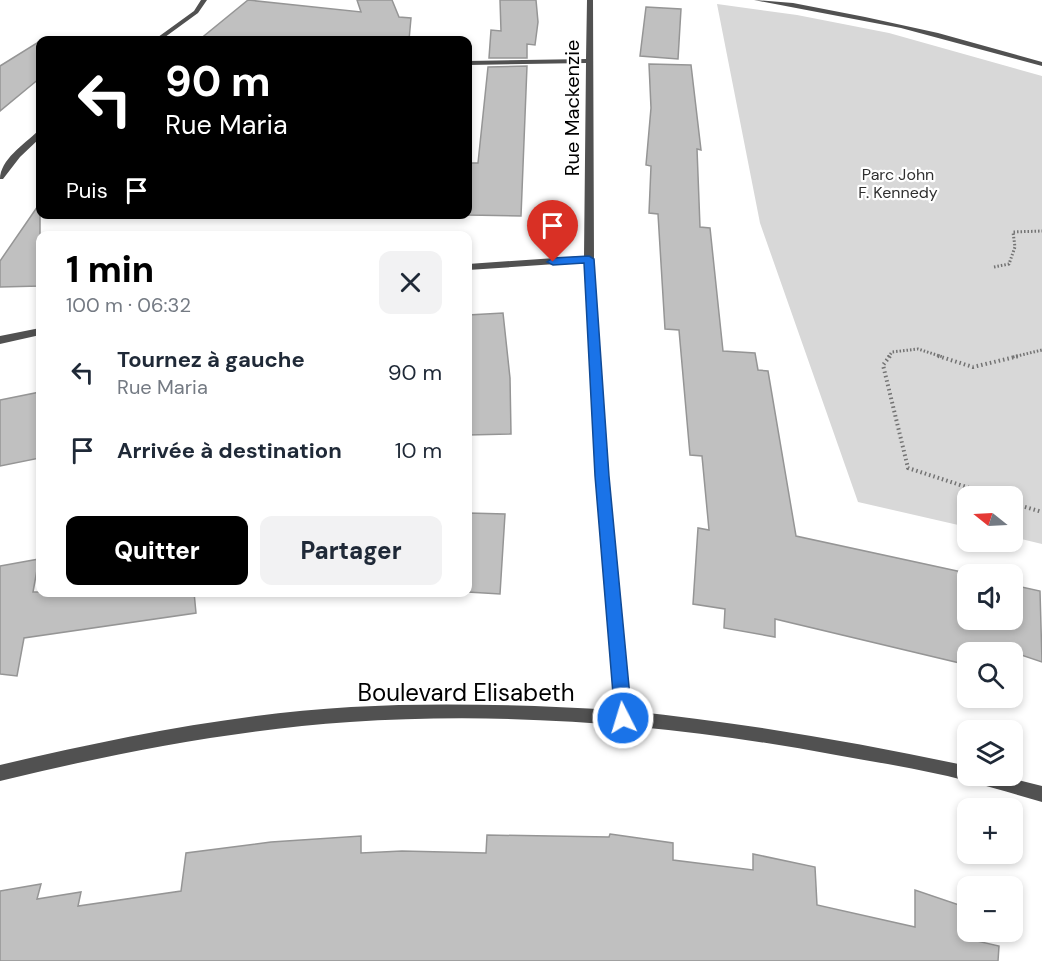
<!DOCTYPE html>
<html lang="fr">
<head>
<meta charset="utf-8">
<style>
	body { margin:0; font-family:"DM Sans",sans-serif; background:#f2f2f3; color:#1f2937; height:100vh; display:flex; flex-direction:column; font-size:22px; white-space:nowrap }
	* { box-sizing:border-box; margin:0 }
	p { font-size:20px; color:#747a83 }
	.icon { flex:none; width:33px; height:33px; fill:none; stroke:currentColor; stroke-width:2; stroke-linecap:round; stroke-linejoin:round }
	.map { position:relative; flex:1; overflow:hidden }
	.details { position:absolute; left:36px; top:231px; width:436px; height:366px; display:flex; flex-direction:column; background:#fff; border-radius:12px; box-shadow:0 3px 9px #0003 }
	.details>* { flex:none }
	.guide { position:absolute; left:36px; top:36px; width:436px; height:183px; border-radius:12px; box-shadow:0 3px 9px #0003; background:#000; color:#fff; overflow:hidden }
	.needle { width:39px; rotate:288deg }
	.fabs { position:absolute; left:957px; top:486px; display:grid; gap:12px }
	.fabs a { display:grid; place-items:center; width:66px; height:66px; border-radius:12px; background:#fff; box-shadow:0 3px 9px #0003; font-size:30px }
	.pin { position:absolute; display:grid; place-items:center; width:51px; height:51px; color:#fff; margin:-62px -26px; border-radius:50% 50% 50% 0; rotate:-45deg; box-shadow:0 0 6px #0007 }
	.pin .icon { rotate:45deg }
	.me { position:absolute; width:66px; margin:-33px; rotate:355deg; stroke-linejoin:round; filter:drop-shadow(0 0 4px #0008) }
	.turn { display:flex; align-items:center; gap:21px; height:126px; padding:0 30px; font-size:27px }
	.turn .icon { width:78px; height:78px; stroke-width:2.5 }
	.turn b { display:block; font-size:42px; line-height:51px }
	.then { display:flex; align-items:center; height:57px; padding:0 30px; background:#0003; gap:12px; font-size:22px }
	.round { display:grid; place-items:center; flex:none; width:63px; height:63px; border-radius:12px; background:#f2f2f3 }
	.head { display:flex; align-items:center; justify-content:space-between; height:102px; padding:0 30px }
	h1 { font-size:36px; font-weight:800; line-height:45px; color:#000 }
	.action { display:flex; gap:12px; margin-top:auto; padding:12px 30px }
	.action a { flex:1; height:69px; border-radius:12px; background:#000; color:#fff; font-size:24px; font-weight:800; line-height:69px; text-align:center }
	.action a+a { background:#f2f2f3; color:#1f2937 }
	ul { padding:0; list-style:none }
	li { display:flex; align-items:center; gap:18px; height:78px; padding:0 30px }
	li div { flex:1 }
	li b { display:block; font-size:22px }
	li em { font-style:normal }
	.map>svg:first-child { display:block }
	.green { fill:#d8d8d8 }
	.building { fill:#c0c0c0; stroke:#959595; stroke-width:1.5 }
	.lines { fill:none; stroke-linecap:round; stroke-linejoin:round }
	.path-far1 { stroke:#737373; stroke-width:3; stroke-dasharray:1.5 2; stroke-linecap:butt }
	.path { stroke:#737373; stroke-width:4; stroke-dasharray:1.5 3; stroke-linecap:butt }
	.street { fill:#515151; fill-rule:evenodd }
	.route { fill:#1a73e8; stroke:#114b97; stroke-width:1.5 }
	.labels { text-anchor:middle; dominant-baseline:central; stroke-width:4.5; stroke-linejoin:round; paint-order:stroke }
	.far-park-label { font-size:16px; fill:#2f2f2f; stroke:#fff }
	.street-label { font-size:20px; fill:#000; stroke:#fff }
	.near-street-label { font-size:24px; fill:#000; stroke:#fff }
</style>
</head>
<body>
<div class="map">
<svg width="1042" height="961" viewBox="0 0 1042 961">
	<rect width="100%" height="100%" fill="#fff"/>
	<!-- green -->
	<polygon class="green" points="717,4 797,15 889,33 1042,76 1042,544 1013,537 1012,496 968,496 967,527 858,502 760,223"/>
	<!-- building -->
	<g class="building">
		<polygon points="248,0 361,12 357,0 392,0 399,17 411,18 409,40 199,40"/>
		<polygon points="500,0 536,0 538,22 535,45 527,44 527,58 489,58 491,30 501,31"/>
		<polygon points="646,7 681,9 678,59 640,56"/>
		<polygon points="40,41 40,78 0,111 0,66"/>
		<polygon points="649,64 691,65 701,150 697,149 700,227 710,228 723,351 755,353 758,370 768,371 796,536 971,574 968,574 968,620 1012,620 1012,585 1040,591 1042,662 1012,652 968,652 968,665 775,619 775,637 724,628 725,609 693,604 698,528 709,530 702,456 690,455 679,330 665,329 658,214 649,213 651,166 646,165 651,108"/>
		<polygon points="527,66 521,216 468,215 468,163 478,163 488,67"/>
		<polygon points="40,203 40,286 0,287 0,261"/>
		<polygon points="503,313 510,378 511,434 468,435 468,315"/>
		<polygon points="40,392 40,458 0,466 0,400"/>
		<polygon points="468,513 505,514 500,594 468,592"/>
		<polygon points="39,559 33,592 194,592 196,613 24,638 17,676 0,674 0,566"/>
		<polygon points="610,834 673,843 673,860 753,870 753,854 815,867 817,905 915,927 915,890 968,908 968,939 999,946 998,961 0,961 0,891 41,884 37,899 81,892 78,906 181,891 186,853 271,842 361,836 361,853 402,851 486,853 487,835 609,837"/>
	</g>
	<g class="lines">
		<!-- path-far1 -->
		<g class="path-far1">
			<polyline points="994,267 1009,264 1015,247 1013,232 1042,231"/>
			<polyline points="888,357 892,352 918,349 943,357"/>
			<polyline points="1013,357 1042,350"/>
		</g>
		<!-- path -->
		<g class="path">
			<polyline points="890,356 883,365 908,468 994,496"/>
			<polyline points="938,356 973,367 1019,356"/>
			<polyline points="1012,503 1042,512"/>
		</g>
		<!-- street -->
		<g class="street">
			<polygon points="201,0 207,0 198,13 161,40 154,40 194,11"/>
			<path d="M587 0H593L594 259 608 476 630 711C744 723 855 742 968 766V776H1002L1042 786V802C1018 795 994 788 971 782 927 770 880 763 836 755 676 725 512 711 350 722 232 730 115 753 0 781V765C115 738 232 714 351 707 439 702 527 705 615 710L596 476 585 262 468 270V264L584 256 586 63 468 65V61L586 59Z"/>
			<polygon points="754,0 793,3 865,17 938,33 1042,62 1042,66 901,28"/>
			<path d="M37 132H40V138L20 157 3 179H0C0 160 24 144 37 132Z"/>
			<polygon points="40,328 40,335 0,344 0,336"/>
		</g>
	</g>
	<!-- route -->
	<polygon class="route" points="589,256 594,259 609,476 632,718 629,724 623,727 617,724 615,718 595,476 584,263 553,265 547,262 553,258"/>
	<g class="labels">
		<!-- far-park labels -->
		<g class="far-park-label">
			<text x="898" y="174">Parc John<tspan x="898" dy="18">F. Kennedy</tspan></text>
		</g>
		<!-- street labels -->
		<g class="street-label">
			<text transform="translate(572 108) rotate(-90)">Rue Mackenzie</text>
		</g>
		<!-- near-street labels -->
		<g class="near-street-label">
			<text x="466" y="692">Boulevard Elisabeth</text>
		</g>
	</g>
</svg>
<div class="fabs">
<a><svg class="needle" viewBox="-14 -14 28 28"><path d="M0-13l5 13h-10z" fill="#e53935"/><path d="M0 13l5-13h-10z" fill="#747a83"/></svg></a>
<a><svg class="icon" aria-label="sound" viewBox="0 0 24 24"><path d="M4 9h4l5-4v14l-5-4H4zM17 9q2 3 0 6"/></svg></a>
<a><svg class="icon" aria-label="search" viewBox="0 0 24 24"><circle cx="10" cy="10" r="6"/><path d="M15 15l6 6"/></svg></a>
<a><svg class="icon" aria-label="layers" viewBox="0 0 24 24"><path d="M12 4l9 5-9 5-9-5zM3 14l9 5 9-5"/></svg></a>
<a>+</a>
<a>−</a>
</div>
<div class="pin" style="left:553px;top:262px;background:#d93025"><svg class="icon" aria-label="arrive" viewBox="0 0 24 24"><path d="M6 21V4h12l-3 4 3 4H6"/></svg></div>
<svg class="me" style="left:623px;top:718px" viewBox="-20 -20 40 40"><circle r="17" fill="#1a73e8" stroke="#fff" stroke-width="3"/><path d="M0-11L8 9 0 5-8 9z" fill="#fff"/></svg>
<div class="guide">
<div class="turn"><svg class="icon" aria-label="left" viewBox="0 0 24 24"><path d="M17 20v-9H6M10 6l-5 5 5 5"/></svg><div><b>90 m</b>Rue Maria</div></div>
<div class="then">Puis<svg class="icon" aria-label="arrive" viewBox="0 0 24 24"><path d="M6 21V4h12l-3 4 3 4H6"/></svg></div>
</div>
<section class="details">
<div class="head"><div><h1>1 min</h1><p>100 m · 06:32</p></div><a class="round"><svg class="icon" aria-label="close" viewBox="0 0 24 24"><path d="M6 6l12 12M18 6L6 18"/></svg></a></div>
<ul>
<li><svg class="icon" aria-label="left" viewBox="0 0 24 24"><path d="M17 20v-9H6M10 6l-5 5 5 5"/></svg><div><b>Tournez à gauche</b><p>Rue Maria</p></div><em>90 m</em></li>
<li><svg class="icon" aria-label="arrive" viewBox="0 0 24 24"><path d="M6 21V4h12l-3 4 3 4H6"/></svg><div><b>Arrivée à destination</b></div><em>10 m</em></li>
</ul>
<div class="action"><a>Quitter</a><a>Partager</a></div>
</section>
</div>
</body>
</html>
